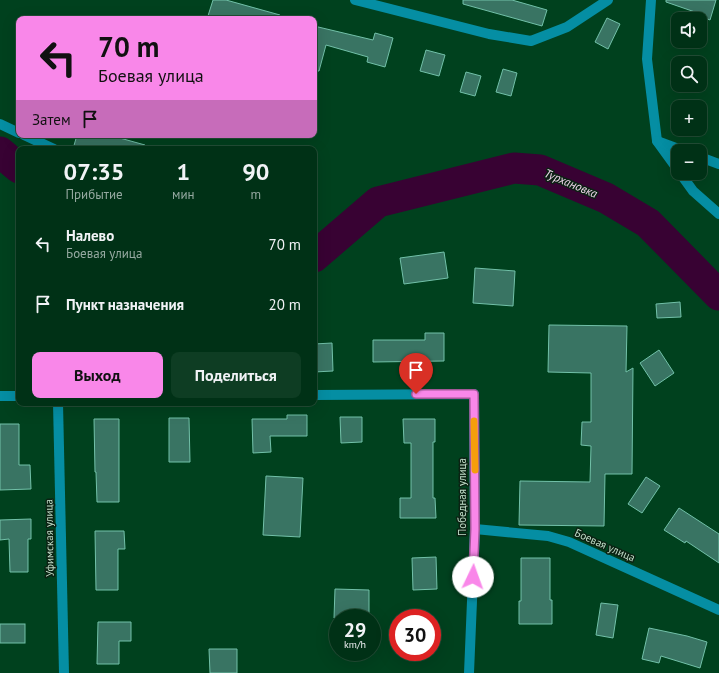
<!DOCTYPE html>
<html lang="ru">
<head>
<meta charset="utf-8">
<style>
	body { margin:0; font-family:"PT Sans",sans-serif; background:#0e3d23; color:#f1f3f6; height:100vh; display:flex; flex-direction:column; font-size:15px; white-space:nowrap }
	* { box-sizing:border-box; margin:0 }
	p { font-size:13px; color:#95a9a1 }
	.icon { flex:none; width:22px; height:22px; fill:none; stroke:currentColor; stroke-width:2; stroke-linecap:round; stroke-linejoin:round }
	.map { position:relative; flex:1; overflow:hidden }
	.panel { position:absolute; left:16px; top:146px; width:301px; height:260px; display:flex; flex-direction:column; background:#003116; border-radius:8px; box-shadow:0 4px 16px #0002,0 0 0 1px #224c35 }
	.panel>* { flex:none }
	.hud { position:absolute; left:16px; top:16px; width:301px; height:122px; border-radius:8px; box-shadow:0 4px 16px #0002,0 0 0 1px #224c35; background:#f987e9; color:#111; overflow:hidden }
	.buttons { position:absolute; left:671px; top:12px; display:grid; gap:8px }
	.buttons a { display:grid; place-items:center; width:36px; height:36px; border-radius:8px; background:#003116; box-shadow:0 4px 16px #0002,0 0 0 1px #224c35; font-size:20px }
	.speed { position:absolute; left:329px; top:609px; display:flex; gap:8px; font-size:20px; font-weight:700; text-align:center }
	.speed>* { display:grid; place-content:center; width:52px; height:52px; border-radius:50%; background:#003116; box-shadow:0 4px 16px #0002,0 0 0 1px #224c35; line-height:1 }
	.speed small { font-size:10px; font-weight:400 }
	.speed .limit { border:6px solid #d22; background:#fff; color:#111 }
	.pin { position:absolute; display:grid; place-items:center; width:34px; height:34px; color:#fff; margin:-41px -17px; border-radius:50% 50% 50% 0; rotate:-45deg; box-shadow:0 0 4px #0007 }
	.pin .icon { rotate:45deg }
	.me { position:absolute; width:44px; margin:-22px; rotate:3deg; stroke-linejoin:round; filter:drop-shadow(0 0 3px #0008) }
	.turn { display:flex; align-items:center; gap:14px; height:84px; padding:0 16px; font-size:18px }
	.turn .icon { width:52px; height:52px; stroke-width:2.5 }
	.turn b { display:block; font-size:28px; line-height:34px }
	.then { display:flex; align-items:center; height:38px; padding:0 16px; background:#0003; gap:8px; font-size:15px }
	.eta { display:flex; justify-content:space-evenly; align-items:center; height:68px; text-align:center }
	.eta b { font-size:24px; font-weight:800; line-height:28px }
	.action { display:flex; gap:8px; margin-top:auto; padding:8px 16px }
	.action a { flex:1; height:46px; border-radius:8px; background:#f987e9; color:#111; font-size:16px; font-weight:800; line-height:46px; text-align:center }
	.action a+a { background:#0e3d23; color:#f1f3f6 }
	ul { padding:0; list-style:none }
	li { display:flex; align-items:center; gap:12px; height:60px; padding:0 16px }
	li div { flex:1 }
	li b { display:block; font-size:15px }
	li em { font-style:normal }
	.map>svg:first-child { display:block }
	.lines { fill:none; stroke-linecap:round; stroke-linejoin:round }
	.river { stroke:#380233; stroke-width:31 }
	.building { fill:#397463; stroke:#72c1a9 }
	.minor { stroke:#058ea3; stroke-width:10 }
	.route-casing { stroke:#a25897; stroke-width:10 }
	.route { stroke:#f987e9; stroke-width:7 }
	.slow { stroke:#f59e0b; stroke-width:7 }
	.labels { text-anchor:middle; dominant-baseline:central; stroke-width:3; stroke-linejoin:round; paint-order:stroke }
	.street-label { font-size:11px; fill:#c1ddc8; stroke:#0b2213 }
	.water-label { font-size:12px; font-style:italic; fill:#f2d8ed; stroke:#0b2213 }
</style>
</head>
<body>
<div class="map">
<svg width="719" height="673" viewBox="0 0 719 673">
	<rect width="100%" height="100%" fill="#00411e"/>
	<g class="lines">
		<!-- river -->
		<g class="river">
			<polyline points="0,152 19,168"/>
			<polyline points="314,257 378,202 514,168 540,170 606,198 648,223 719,295"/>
		</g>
	</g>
	<!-- building -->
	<g class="building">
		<polygon points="213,0 226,0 280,15 279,19 207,19"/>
		<polygon points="463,0 512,0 547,10 542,26 463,4"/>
		<polygon points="666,0 716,0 710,20 695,14 695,12 666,2"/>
		<polygon points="607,18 620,24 608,49 595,42"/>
		<polygon points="314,26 373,40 375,33 393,38 385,67 367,62 368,57 326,45 319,71 314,71"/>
		<polygon points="426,50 445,55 439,76 420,71"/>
		<polygon points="503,69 517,73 511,96 496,92"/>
		<polygon points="466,72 481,76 475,96 460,92"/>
		<polygon points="77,135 109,135 145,145 144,149 73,149"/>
		<polygon points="444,252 448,278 404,284 400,258"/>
		<polygon points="475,268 515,271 513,306 473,303"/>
		<polygon points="680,302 681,317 657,318 656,304"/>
		<polygon points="549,325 627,326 626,372 633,368 632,474 605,474 604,526 519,525 520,481 590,482 591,446 581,445 582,422 591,422 591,373 548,372"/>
		<polygon points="425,333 444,333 444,361 373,362 373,340 425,340"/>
		<polygon points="332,343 333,371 314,372 314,344"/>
		<polygon points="659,350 674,373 655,386 640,363"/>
		<polygon points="287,415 307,415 307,436 270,436 271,452 253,453 252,419 287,419"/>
		<polygon points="340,417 362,417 362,442 341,443"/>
		<polygon points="169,418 189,418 190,462 169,462"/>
		<polygon points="94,419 119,419 119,502 97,502 96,472 95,472"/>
		<polygon points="403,419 435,419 435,442 433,442 433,498 435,498 436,518 400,518 400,498 411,498 411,443 404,443"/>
		<polygon points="0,424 19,424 19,465 30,465 31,489 0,490"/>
		<polygon points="266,476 303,478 300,537 263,535"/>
		<polygon points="646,477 660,486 642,513 628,504"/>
		<polygon points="679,508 719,534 719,563 686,541 685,543 664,530"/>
		<polygon points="31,519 31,539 28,539 28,572 10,572 9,539 0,540 0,520"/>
		<polygon points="95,531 124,531 125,549 118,549 118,590 96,590"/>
		<polygon points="436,557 437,589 413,590 412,558"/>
		<polygon points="521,558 550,558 550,600 552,600 552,624 519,624 519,601 521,601"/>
		<polygon points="335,589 369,590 369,618 334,618"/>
		<polygon points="601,603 618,605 613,638 596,635"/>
		<polygon points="98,622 131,622 131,641 119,641 119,664 97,664"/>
		<rect x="0" y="624" width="25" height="19"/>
		<polygon points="649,628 687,636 707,642 700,668 661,656 659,663 642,659"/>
		<polygon points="209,649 237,649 237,673 210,673"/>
	</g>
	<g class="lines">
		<!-- minor -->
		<g class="minor">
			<polyline points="355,0 489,34 531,41 567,27 608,0"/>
			<polyline points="651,0 647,59 657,141 678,170"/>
			<polyline points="0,124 19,133"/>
			<polyline points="24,135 54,149"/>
			<polyline points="657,141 684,151"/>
			<polyline points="700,157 719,164"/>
			<polyline points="680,173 693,191 719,214"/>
			<polyline points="314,395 474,394 475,529 469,673"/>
			<polyline points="0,396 19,396"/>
			<polyline points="58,403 64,673"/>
			<polyline points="475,529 548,536 569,542 719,610"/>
		</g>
	</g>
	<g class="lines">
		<!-- route casing -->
		<g class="route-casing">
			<polyline id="route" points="416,394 474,394 475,529 473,577"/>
		</g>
		<!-- route -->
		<use href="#route" class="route"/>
		<!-- slow -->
		<polyline class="slow" points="474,421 475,470"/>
	</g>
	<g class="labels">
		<!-- street labels -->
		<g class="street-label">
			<text transform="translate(462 497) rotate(-90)">Победная улица</text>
			<text transform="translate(49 538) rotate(-91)">Уфимская улица</text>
			<text transform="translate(605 545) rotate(24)">Боевая улица</text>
		</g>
		<!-- water labels -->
		<g class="water-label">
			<text transform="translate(571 183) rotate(23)">Турхановка</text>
		</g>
	</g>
</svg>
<div class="buttons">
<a><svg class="icon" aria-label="sound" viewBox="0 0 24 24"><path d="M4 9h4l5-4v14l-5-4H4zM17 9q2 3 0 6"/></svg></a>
<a><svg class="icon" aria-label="search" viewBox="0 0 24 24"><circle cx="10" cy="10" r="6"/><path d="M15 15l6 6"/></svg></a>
<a>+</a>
<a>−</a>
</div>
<div class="speed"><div>29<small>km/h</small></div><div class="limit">30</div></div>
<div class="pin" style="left:416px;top:394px;background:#d93025"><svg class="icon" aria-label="arrive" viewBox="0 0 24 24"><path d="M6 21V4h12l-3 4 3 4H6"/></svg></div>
<svg class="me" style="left:473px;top:577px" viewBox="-20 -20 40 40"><circle r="19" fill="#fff"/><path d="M0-13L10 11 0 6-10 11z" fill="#f987e9"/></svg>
<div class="hud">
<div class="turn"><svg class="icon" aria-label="left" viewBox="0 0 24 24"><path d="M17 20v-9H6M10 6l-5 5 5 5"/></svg><div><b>70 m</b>Боевая улица</div></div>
<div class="then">Затем<svg class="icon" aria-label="arrive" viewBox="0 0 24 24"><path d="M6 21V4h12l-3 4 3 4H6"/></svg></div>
</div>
<section class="panel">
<div class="eta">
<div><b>07:35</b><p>Прибытие</p></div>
<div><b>1</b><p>мин</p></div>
<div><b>90</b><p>m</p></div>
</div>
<ul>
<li><svg class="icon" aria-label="left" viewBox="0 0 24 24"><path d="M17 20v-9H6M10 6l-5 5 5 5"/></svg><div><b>Налево</b><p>Боевая улица</p></div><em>70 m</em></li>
<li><svg class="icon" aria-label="arrive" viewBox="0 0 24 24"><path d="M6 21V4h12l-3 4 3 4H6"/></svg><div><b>Пункт назначения</b></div><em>20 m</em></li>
</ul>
<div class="action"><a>Выход</a><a>Поделиться</a></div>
</section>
</div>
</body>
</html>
